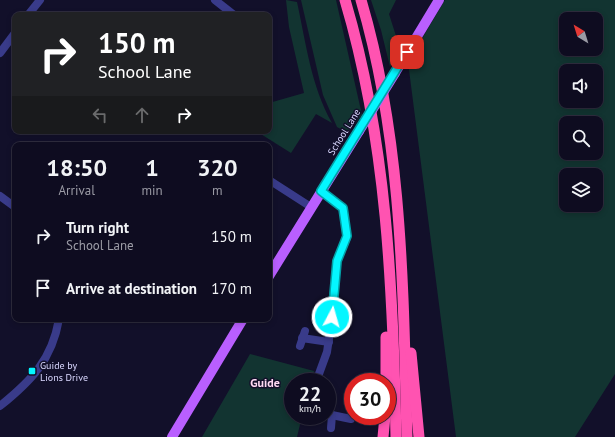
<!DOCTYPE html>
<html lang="en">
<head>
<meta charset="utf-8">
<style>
	body { margin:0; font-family:"PT Sans",sans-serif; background:#1c1a2d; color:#f1f3f6; height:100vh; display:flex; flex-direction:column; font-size:15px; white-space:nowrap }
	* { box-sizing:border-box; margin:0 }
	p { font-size:13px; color:#9b9ba5 }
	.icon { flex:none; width:22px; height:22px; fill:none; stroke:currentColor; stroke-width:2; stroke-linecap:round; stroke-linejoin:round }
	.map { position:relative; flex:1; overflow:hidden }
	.side { position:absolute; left:12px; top:142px; width:260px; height:180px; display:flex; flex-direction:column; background:#0e0c20; border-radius:8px; box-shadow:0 2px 6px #0003,0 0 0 1px #2e2c3e }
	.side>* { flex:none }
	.top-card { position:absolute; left:12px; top:12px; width:260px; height:122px; border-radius:8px; box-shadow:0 2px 6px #0003,0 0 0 1px #2e2c3e; background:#202124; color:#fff; overflow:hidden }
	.needle { width:26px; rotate:322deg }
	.controls { position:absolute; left:559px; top:12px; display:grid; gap:8px }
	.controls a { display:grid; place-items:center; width:44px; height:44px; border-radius:8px; background:#0e0c20; box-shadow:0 2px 6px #0003,0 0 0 1px #2e2c3e; font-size:20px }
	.speed { position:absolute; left:284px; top:373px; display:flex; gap:8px; font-size:20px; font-weight:700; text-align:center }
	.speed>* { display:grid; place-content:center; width:52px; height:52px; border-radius:50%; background:#0e0c20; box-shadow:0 2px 6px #0003,0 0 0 1px #2e2c3e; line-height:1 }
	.speed small { font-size:10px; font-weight:400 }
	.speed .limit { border:6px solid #d22; background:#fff; color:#111 }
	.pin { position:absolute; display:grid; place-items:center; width:34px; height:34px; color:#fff; margin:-17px; border-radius:8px; box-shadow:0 2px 6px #0006 }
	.me { position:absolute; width:44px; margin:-22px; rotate:6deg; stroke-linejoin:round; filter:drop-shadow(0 0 3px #0008) }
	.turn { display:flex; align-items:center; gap:14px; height:84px; padding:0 20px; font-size:18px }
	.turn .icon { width:52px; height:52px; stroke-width:2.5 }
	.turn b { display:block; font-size:28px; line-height:34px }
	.lanes { display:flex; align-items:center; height:38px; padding:0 20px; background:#0003; justify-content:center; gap:20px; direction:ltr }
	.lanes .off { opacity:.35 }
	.eta { display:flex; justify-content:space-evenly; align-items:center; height:68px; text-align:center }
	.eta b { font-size:24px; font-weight:700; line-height:28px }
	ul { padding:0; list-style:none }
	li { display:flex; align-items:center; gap:12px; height:52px; padding:0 20px }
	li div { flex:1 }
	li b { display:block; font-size:15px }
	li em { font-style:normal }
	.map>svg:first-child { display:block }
	.green { fill:#123431; fill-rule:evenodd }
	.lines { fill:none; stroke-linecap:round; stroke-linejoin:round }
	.minor { stroke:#393b8a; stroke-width:8 }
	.major { stroke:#b95fff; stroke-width:10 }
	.highway { stroke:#ff53b1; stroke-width:11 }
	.major-bridge { stroke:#b95fff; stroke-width:10 }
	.route-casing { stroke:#03a0a6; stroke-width:10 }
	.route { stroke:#04f6ff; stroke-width:7 }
	.poi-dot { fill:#04f6ff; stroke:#12102a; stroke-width:1.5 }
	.labels { text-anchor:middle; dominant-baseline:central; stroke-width:3; stroke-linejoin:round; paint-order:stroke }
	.street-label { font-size:10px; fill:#dad8ff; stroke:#12102a }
	.poi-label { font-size:10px; fill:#dad8ff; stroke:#12102a; text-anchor:start }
	.quarter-label { font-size:12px; font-weight:bold; fill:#ffdaf4; stroke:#12102a }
</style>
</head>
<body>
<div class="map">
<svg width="615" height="437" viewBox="0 0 615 437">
	<rect width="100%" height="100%" fill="#12102a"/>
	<!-- green -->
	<g class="green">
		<path d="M286 0 297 2C306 43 311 86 332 123L316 114 291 153 256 131H269V103L304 93 289 27Z"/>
		<polygon points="301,0 336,0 362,115 348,133 337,127 323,95"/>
		<polygon points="371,0 396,0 389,14 396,36 405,42 390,67 381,30"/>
		<path d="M445 0H615V374L575 437H456L408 62ZM566 19H596V49H566ZM566 71H596V101H566ZM566 123H596V153H566ZM566 175H596V205H566Z"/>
		<polygon points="250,354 314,371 311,382 293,382 293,416 302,416 297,437 202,437"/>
	</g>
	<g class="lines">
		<!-- minor -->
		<g class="minor">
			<polyline points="215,0 234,15"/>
			<polyline points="28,15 40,0"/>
			<polyline points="0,53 15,33"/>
			<polyline points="269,180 311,207"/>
			<polyline points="0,196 15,207"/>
			<polyline points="302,338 329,342"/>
			<polyline points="300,346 305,331"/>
			<polyline points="316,382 327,352 334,304 337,261 347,238 343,208 321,191"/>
			<path d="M0 406C31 381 52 360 59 319"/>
			<polyline points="327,414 351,419"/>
			<polyline points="331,428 332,415"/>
		</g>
		<!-- major -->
		<g class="major">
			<polyline points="395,73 439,0"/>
			<polyline points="269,276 359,131"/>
			<polyline points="172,437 243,319"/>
		</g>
		<!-- highway -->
		<g class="highway">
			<path d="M345 0C387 141 393 290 396 437"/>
			<path d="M361 0C403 142 403 290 407 437"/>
			<polyline points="411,353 419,437"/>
			<polyline points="386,382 386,337"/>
			<polyline points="383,437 385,416"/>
		</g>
		<!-- major-bridge -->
		<polyline class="major-bridge" points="359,131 395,73"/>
	</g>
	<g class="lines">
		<!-- route casing -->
		<g class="route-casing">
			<polyline id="route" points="332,317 337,261 347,236 343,208 321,191 407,52"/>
		</g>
		<!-- route -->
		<use href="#route" class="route"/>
	</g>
	<!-- markers -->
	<rect class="poi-dot" x="28" y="367" width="8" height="8" rx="2"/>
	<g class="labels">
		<!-- street labels -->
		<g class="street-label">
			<text transform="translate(344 132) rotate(-58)">School Lane</text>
		</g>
		<!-- poi labels -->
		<g class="poi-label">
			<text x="40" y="365">Guide by<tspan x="40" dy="12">Lions Drive</tspan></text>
		</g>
		<!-- quarter labels -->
		<g class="quarter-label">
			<text x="265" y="382">Guide</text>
		</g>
	</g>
</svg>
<div class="controls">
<a><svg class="needle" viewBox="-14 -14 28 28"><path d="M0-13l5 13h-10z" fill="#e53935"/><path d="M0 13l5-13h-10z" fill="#9b9ba5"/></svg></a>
<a><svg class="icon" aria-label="sound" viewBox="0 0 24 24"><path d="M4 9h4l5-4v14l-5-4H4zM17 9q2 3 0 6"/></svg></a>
<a><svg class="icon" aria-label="search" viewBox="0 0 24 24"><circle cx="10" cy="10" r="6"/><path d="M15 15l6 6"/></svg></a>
<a><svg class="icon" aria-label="layers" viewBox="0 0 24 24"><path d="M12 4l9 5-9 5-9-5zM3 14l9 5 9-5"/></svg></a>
</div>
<div class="speed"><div>22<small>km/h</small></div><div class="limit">30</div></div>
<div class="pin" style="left:407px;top:52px;background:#d93025"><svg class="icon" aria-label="arrive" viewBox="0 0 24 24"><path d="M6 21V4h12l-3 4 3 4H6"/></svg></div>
<svg class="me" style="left:332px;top:317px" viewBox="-20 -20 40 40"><circle r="17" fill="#04f6ff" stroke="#fff" stroke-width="3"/><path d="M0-11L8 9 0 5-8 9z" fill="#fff"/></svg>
<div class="top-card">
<div class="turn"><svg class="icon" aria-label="right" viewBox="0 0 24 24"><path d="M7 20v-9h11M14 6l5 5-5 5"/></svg><div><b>150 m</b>School Lane</div></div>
<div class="lanes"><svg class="icon off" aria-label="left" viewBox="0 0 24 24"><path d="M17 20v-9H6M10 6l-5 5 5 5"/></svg><svg class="icon off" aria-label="ahead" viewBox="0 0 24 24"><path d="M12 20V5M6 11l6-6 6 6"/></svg><svg class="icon" aria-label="right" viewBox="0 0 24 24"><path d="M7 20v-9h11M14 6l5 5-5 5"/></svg></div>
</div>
<section class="side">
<div class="eta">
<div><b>18:50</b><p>Arrival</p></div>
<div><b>1</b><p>min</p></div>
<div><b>320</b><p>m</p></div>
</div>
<ul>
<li><svg class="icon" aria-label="right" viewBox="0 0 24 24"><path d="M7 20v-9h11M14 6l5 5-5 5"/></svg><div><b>Turn right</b><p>School Lane</p></div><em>150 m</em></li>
<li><svg class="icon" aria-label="arrive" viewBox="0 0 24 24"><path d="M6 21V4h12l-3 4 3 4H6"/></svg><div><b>Arrive at destination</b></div><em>170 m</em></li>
</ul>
</section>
</div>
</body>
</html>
